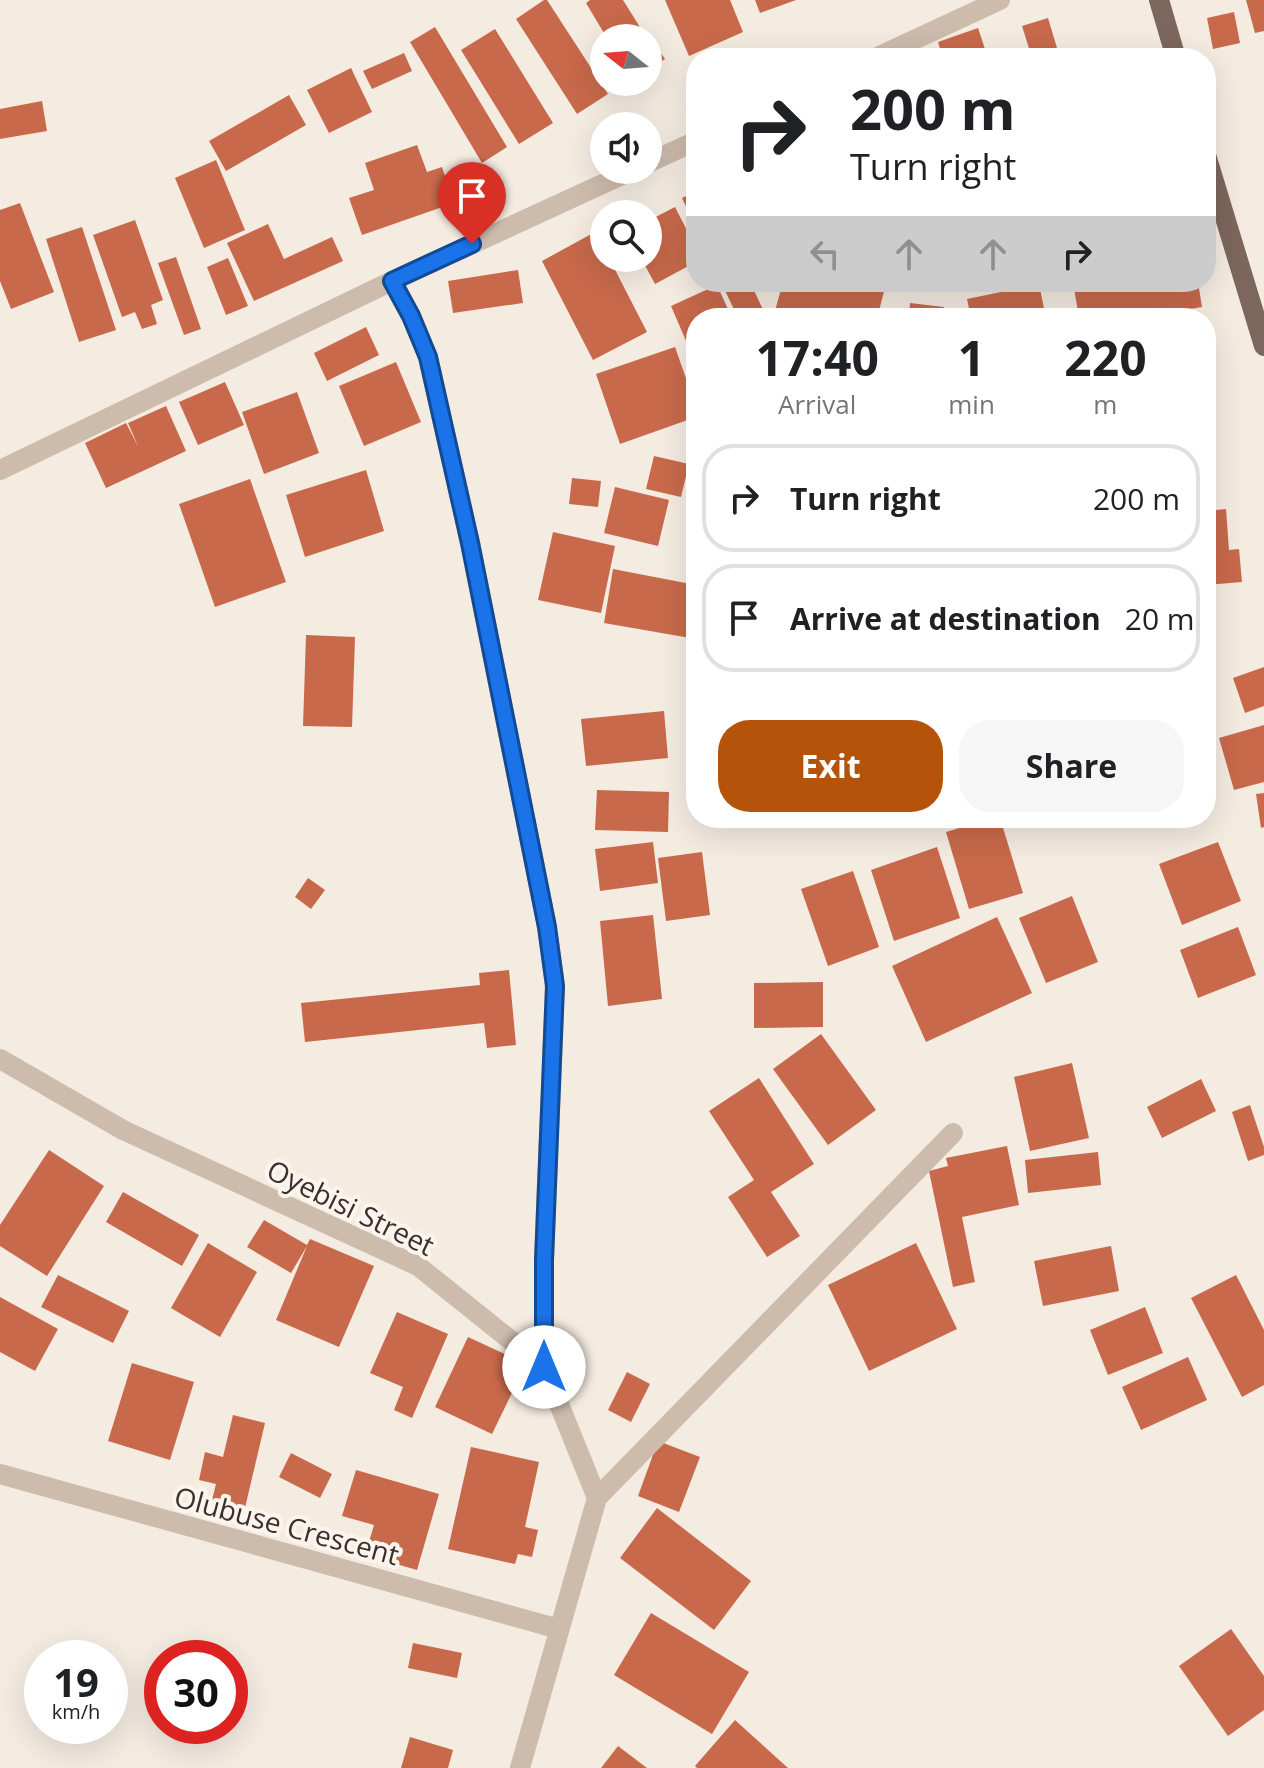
<!DOCTYPE html>
<html lang="en">
<head>
<meta charset="utf-8">
<style>
	body { margin:0; font-family:"Open Sans",sans-serif; background:#f6f6f6; color:#202124; height:100vh; display:flex; flex-direction:column; font-size:30px; white-space:nowrap }
	* { box-sizing:border-box; margin:0 }
	p { font-size:26px; color:#757577 }
	.icon { flex:none; width:44px; height:44px; fill:none; stroke:currentColor; stroke-width:2; stroke-linecap:round; stroke-linejoin:round }
	.map { position:relative; flex:1; overflow:hidden }
	.drawer { position:absolute; left:686px; top:308px; width:530px; height:520px; display:flex; flex-direction:column; background:#fff; border-radius:32px; box-shadow:0 8px 32px #0002 }
	.drawer>* { flex:none }
	.guide { position:absolute; left:686px; top:48px; width:530px; height:244px; border-radius:32px; box-shadow:0 8px 32px #0002; background:#fff; color:#202124; overflow:hidden }
	.needle { width:52px; rotate:287deg }
	.buttons { position:absolute; left:590px; top:24px; display:grid; gap:16px }
	.buttons a { display:grid; place-items:center; width:72px; height:72px; border-radius:50%; background:#fff; box-shadow:0 8px 32px #0002; font-size:40px }
	.speed { position:absolute; left:24px; top:1640px; display:flex; gap:16px; font-size:40px; font-weight:700; text-align:center }
	.speed>* { display:grid; place-content:center; width:104px; height:104px; border-radius:50%; background:#fff; box-shadow:0 8px 32px #0002; line-height:1 }
	.speed small { font-size:20px; font-weight:400 }
	.speed .limit { border:12px solid #d22; background:#fff; color:#111 }
	.pin { position:absolute; display:grid; place-items:center; width:68px; height:68px; color:#fff; margin:-82px -34px; border-radius:50% 50% 50% 0; rotate:-45deg; box-shadow:0 0 8px #0007 }
	.pin .icon { rotate:45deg }
	.me { position:absolute; width:88px; margin:-44px; rotate:0deg; stroke-linejoin:round; filter:drop-shadow(0 0 6px #0008) }
	.turn { display:flex; align-items:center; gap:28px; height:168px; padding:0 32px; font-size:36px }
	.turn .icon { width:104px; height:104px; stroke-width:2.5 }
	.turn b { display:block; font-size:56px; line-height:68px }
	.lanes { display:flex; align-items:center; height:76px; padding:0 32px; background:#0003; justify-content:center; gap:40px; direction:ltr }
	.lanes .off { opacity:.35 }
	.eta { display:flex; justify-content:space-evenly; align-items:center; height:136px; text-align:center }
	.eta b { font-size:48px; font-weight:700; line-height:56px }
	.action { display:flex; gap:16px; margin-top:auto; padding:16px 32px }
	.action a { flex:1; height:92px; border-radius:32px; background:#b45309; color:#fff; font-size:32px; font-weight:700; line-height:92px; text-align:center }
	.action a+a { background:#f6f6f6; color:#202124 }
	ul { padding:0; list-style:none }
	li { display:flex; align-items:center; gap:24px; height:108px; margin:0 16px 12px; padding:0 16px; border:4px solid #e0e0e0; border-radius:32px }
	li div { flex:1 }
	li b { display:block; font-size:30px }
	li em { font-style:normal }
	.map>svg:first-child { display:block }
	.building { fill:#c8694b }
	.lines { fill:none; stroke-linecap:round; stroke-linejoin:round }
	.minor { stroke:#cdbbac; stroke-width:20 }
	.primary { stroke:#7d675c; stroke-width:20 }
	.route-casing { stroke:#114b97; stroke-width:20 }
	.route { stroke:#1a73e8; stroke-width:14 }
	.labels { text-anchor:middle; dominant-baseline:central; stroke-width:8; stroke-linejoin:round; paint-order:stroke }
	.street-label { font-size:28px; fill:#3b302b; stroke:#fbf5ee }
</style>
</head>
<body>
<div class="map">
<svg width="1264" height="1768" viewBox="0 0 1264 1768">
	<rect width="100%" height="100%" fill="#f4ebe1"/>
	<!-- building -->
	<g class="building">
		<polygon points="544,0 547,0 608,94 577,114 516,19"/>
		<polygon points="590,0 623,0 643,32 634,38 607,38 586,3"/>
		<polygon points="665,0 730,0 743,32 689,56"/>
		<polygon points="755,0 796,0 760,13"/>
		<polygon points="1246,0 1264,0 1264,31 1255,33"/>
		<polygon points="1234,12 1240,43 1213,49 1207,18"/>
		<polygon points="1048,18 1060,58 1032,58 1022,26"/>
		<polygon points="435,27 507,147 482,163 410,42"/>
		<polygon points="978,28 988,58 943,58 938,42"/>
		<polygon points="495,29 553,123 519,144 461,50"/>
		<polygon points="648,34 665,59 648,70"/>
		<polygon points="404,53 412,71 372,89 363,71"/>
		<polygon points="351,68 372,112 329,133 307,90"/>
		<polygon points="289,95 306,125 226,171 209,141"/>
		<polygon points="42,101 47,131 0,139 0,109"/>
		<polygon points="417,145 427,172 442,167 454,203 362,235 349,198 374,190 365,163"/>
		<polygon points="216,160 245,230 204,248 175,178"/>
		<polygon points="696,191 696,228 682,198"/>
		<polygon points="20,203 54,292 11,309 0,281 0,210"/>
		<polygon points="675,207 696,248 696,262 655,284 641,258 648,258 648,221"/>
		<polygon points="135,220 163,300 151,305 157,324 142,329 135,312 122,317 93,235"/>
		<polygon points="268,224 284,259 332,237 343,261 254,301 227,243"/>
		<polygon points="82,227 116,330 79,342 46,239"/>
		<polygon points="595,232 604,249 604,258 609,258 647,332 593,360 542,261"/>
		<polygon points="176,257 201,329 184,335 158,263"/>
		<polygon points="228,258 248,306 226,315 207,267"/>
		<polygon points="518,270 523,303 453,313 448,281"/>
		<polygon points="721,282 750,282 767,318 738,318"/>
		<polygon points="783,282 880,282 886,284 877,318 773,318"/>
		<polygon points="1073,282 1198,282 1202,307 1139,318 1079,318"/>
		<polygon points="1039,284 1046,318 971,318 967,299"/>
		<polygon points="717,285 732,318 696,318 696,364 671,306"/>
		<polygon points="910,303 944,307 942,318 909,318"/>
		<polygon points="366,327 379,355 327,381 314,353"/>
		<polygon points="675,347 696,407 696,417 620,444 596,374"/>
		<polygon points="396,362 421,422 364,446 339,386"/>
		<polygon points="225,382 244,425 198,445 179,402"/>
		<polygon points="1206,384 1208,384 1211,422 1206,422"/>
		<polygon points="297,392 319,453 264,474 242,412"/>
		<polygon points="166,406 186,451 106,488 85,443 126,423 138,446 128,423"/>
		<polygon points="654,456 689,464 681,497 646,489"/>
		<polygon points="366,470 384,531 305,557 286,495"/>
		<polygon points="572,478 601,481 598,507 569,504"/>
		<polygon points="250,479 286,582 215,607 179,504"/>
		<polygon points="615,487 669,500 658,546 604,533"/>
		<polygon points="1226,509 1229,550 1239,549 1242,582 1206,585 1206,511"/>
		<polygon points="553,532 615,546 601,613 538,600"/>
		<polygon points="613,569 696,585 696,639 604,623"/>
		<polygon points="306,635 355,637 352,727 303,726"/>
		<polygon points="1264,667 1264,706 1245,713 1233,678"/>
		<polygon points="664,711 668,758 586,766 581,719"/>
		<polygon points="1264,725 1264,782 1234,790 1219,738"/>
		<polygon points="597,790 669,792 668,832 595,830"/>
		<polygon points="1264,793 1264,827 1261,828 1256,794"/>
		<polygon points="992,818 1000,818 1023,893 969,909 946,832"/>
		<polygon points="653,842 658,883 600,891 595,849"/>
		<polygon points="1218,842 1241,901 1182,925 1159,864"/>
		<polygon points="937,847 960,918 894,941 871,870"/>
		<polygon points="702,852 710,915 666,921 658,858"/>
		<polygon points="853,871 879,947 828,966 801,889"/>
		<polygon points="308,878 325,890 311,909 295,897"/>
		<polygon points="1072,896 1098,962 1046,983 1019,918"/>
		<polygon points="653,915 662,999 608,1006 600,921"/>
		<polygon points="997,917 1032,993 926,1042 892,966"/>
		<polygon points="1238,927 1256,975 1198,998 1180,950"/>
		<polygon points="509,970 516,1045 487,1048 484,1023 305,1042 301,1003 480,985 479,973"/>
		<polygon points="823,982 823,1027 754,1028 754,983"/>
		<polygon points="821,1034 876,1110 828,1145 773,1069"/>
		<polygon points="1072,1063 1089,1138 1030,1151 1014,1077"/>
		<polygon points="759,1078 814,1164 771,1192 800,1236 767,1257 728,1197 754,1180 709,1111"/>
		<polygon points="1201,1079 1216,1111 1162,1138 1147,1107"/>
		<polygon points="1250,1105 1264,1147 1264,1155 1248,1161 1232,1112"/>
		<polygon points="1007,1146 1019,1205 962,1217 975,1282 953,1287 929,1171 948,1166 946,1158"/>
		<polygon points="49,1150 104,1186 47,1276 0,1246 0,1225"/>
		<polygon points="1098,1152 1101,1185 1028,1193 1025,1160"/>
		<polygon points="123,1192 199,1235 182,1266 106,1222"/>
		<polygon points="264,1220 307,1245 310,1239 374,1266 339,1347 276,1320 307,1246 291,1273 247,1247"/>
		<polygon points="208,1243 257,1272 220,1337 171,1308"/>
		<polygon points="916,1243 957,1329 869,1371 828,1285"/>
		<polygon points="1111,1246 1119,1291 1043,1306 1034,1261"/>
		<polygon points="58,1275 129,1311 113,1343 41,1307"/>
		<polygon points="1236,1275 1264,1330 1264,1385 1242,1397 1191,1298"/>
		<polygon points="0,1297 58,1329 35,1371 0,1352"/>
		<polygon points="1145,1307 1163,1353 1108,1375 1090,1330"/>
		<polygon points="397,1312 448,1334 412,1418 394,1410 403,1387 370,1373"/>
		<polygon points="468,1337 526,1364 492,1434 435,1407"/>
		<polygon points="1188,1357 1207,1400 1141,1430 1122,1387"/>
		<polygon points="132,1363 194,1382 170,1460 108,1441"/>
		<polygon points="627,1372 650,1384 631,1422 608,1410"/>
		<polygon points="233,1415 265,1423 244,1512 211,1504 216,1484 199,1480 205,1452 223,1457"/>
		<polygon points="658,1441 700,1457 679,1512 638,1496"/>
		<polygon points="471,1447 539,1462 525,1527 538,1530 532,1557 518,1554 515,1564 448,1549"/>
		<polygon points="291,1453 332,1474 320,1498 279,1477"/>
		<polygon points="356,1470 439,1494 417,1570 365,1555 374,1525 342,1516"/>
		<polygon points="657,1508 751,1581 714,1630 620,1558"/>
		<polygon points="651,1613 749,1672 712,1734 614,1675"/>
		<polygon points="1231,1629 1264,1676 1264,1710 1228,1736 1179,1666"/>
		<polygon points="413,1643 462,1653 457,1678 408,1668"/>
		<polygon points="735,1720 788,1768 697,1768 695,1766"/>
		<polygon points="410,1737 453,1750 448,1768 401,1768"/>
		<polygon points="618,1746 647,1768 601,1768"/>
	</g>
	<g class="lines">
		<!-- minor -->
		<g class="minor">
			<polyline points="875,58 1000,0"/>
			<polyline points="648,163 696,141"/>
			<polyline points="392,281 411,316 428,357 470,543 547,927 555,986 544,1260 544,1367"/>
			<polyline points="0,470 392,281 633,170"/>
			<polyline points="0,1059 123,1130 418,1266 544,1367 597,1498 520,1768"/>
			<polyline points="0,1474 559,1629"/>
			<polyline points="597,1498 953,1133"/>
		</g>
		<!-- primary -->
		<g class="primary">
			<polyline points="1159,0 1176,58"/>
			<polyline points="1206,155 1264,346"/>
		</g>
	</g>
	<g class="lines">
		<!-- route casing -->
		<g class="route-casing">
			<polyline id="route" points="472,244 392,281 411,316 428,357 470,543 547,927 555,986 544,1260 544,1367"/>
		</g>
		<!-- route -->
		<use href="#route" class="route"/>
	</g>
	<g class="labels">
		<!-- street labels -->
		<g class="street-label">
			<text transform="translate(351 1207) rotate(26)">Oyebisi Street</text>
			<text transform="translate(287 1525) rotate(15)">Olubuse Crescent</text>
		</g>
	</g>
</svg>
<div class="buttons">
<a><svg class="needle" viewBox="-14 -14 28 28"><path d="M0-13l5 13h-10z" fill="#e53935"/><path d="M0 13l5-13h-10z" fill="#757577"/></svg></a>
<a><svg class="icon" aria-label="sound" viewBox="0 0 24 24"><path d="M4 9h4l5-4v14l-5-4H4zM17 9q2 3 0 6"/></svg></a>
<a><svg class="icon" aria-label="search" viewBox="0 0 24 24"><circle cx="10" cy="10" r="6"/><path d="M15 15l6 6"/></svg></a>
</div>
<div class="speed"><div>19<small>km/h</small></div><div class="limit">30</div></div>
<div class="pin" style="left:472px;top:244px;background:#d93025"><svg class="icon" aria-label="arrive" viewBox="0 0 24 24"><path d="M6 21V4h12l-3 4 3 4H6"/></svg></div>
<svg class="me" style="left:544px;top:1367px" viewBox="-20 -20 40 40"><circle r="19" fill="#fff"/><path d="M0-13L10 11 0 6-10 11z" fill="#1a73e8"/></svg>
<div class="guide">
<div class="turn"><svg class="icon" aria-label="right" viewBox="0 0 24 24"><path d="M7 20v-9h11M14 6l5 5-5 5"/></svg><div><b>200 m</b>Turn right</div></div>
<div class="lanes"><svg class="icon off" aria-label="left" viewBox="0 0 24 24"><path d="M17 20v-9H6M10 6l-5 5 5 5"/></svg><svg class="icon off" aria-label="ahead" viewBox="0 0 24 24"><path d="M12 20V5M6 11l6-6 6 6"/></svg><svg class="icon off" aria-label="ahead" viewBox="0 0 24 24"><path d="M12 20V5M6 11l6-6 6 6"/></svg><svg class="icon" aria-label="right" viewBox="0 0 24 24"><path d="M7 20v-9h11M14 6l5 5-5 5"/></svg></div>
</div>
<section class="drawer">
<div class="eta">
<div><b>17:40</b><p>Arrival</p></div>
<div><b>1</b><p>min</p></div>
<div><b>220</b><p>m</p></div>
</div>
<ul>
<li><svg class="icon" aria-label="right" viewBox="0 0 24 24"><path d="M7 20v-9h11M14 6l5 5-5 5"/></svg><div><b>Turn right</b></div><em>200 m</em></li>
<li><svg class="icon" aria-label="arrive" viewBox="0 0 24 24"><path d="M6 21V4h12l-3 4 3 4H6"/></svg><div><b>Arrive at destination</b></div><em>20 m</em></li>
</ul>
<div class="action"><a>Exit</a><a>Share</a></div>
</section>
</div>
</body>
</html>
